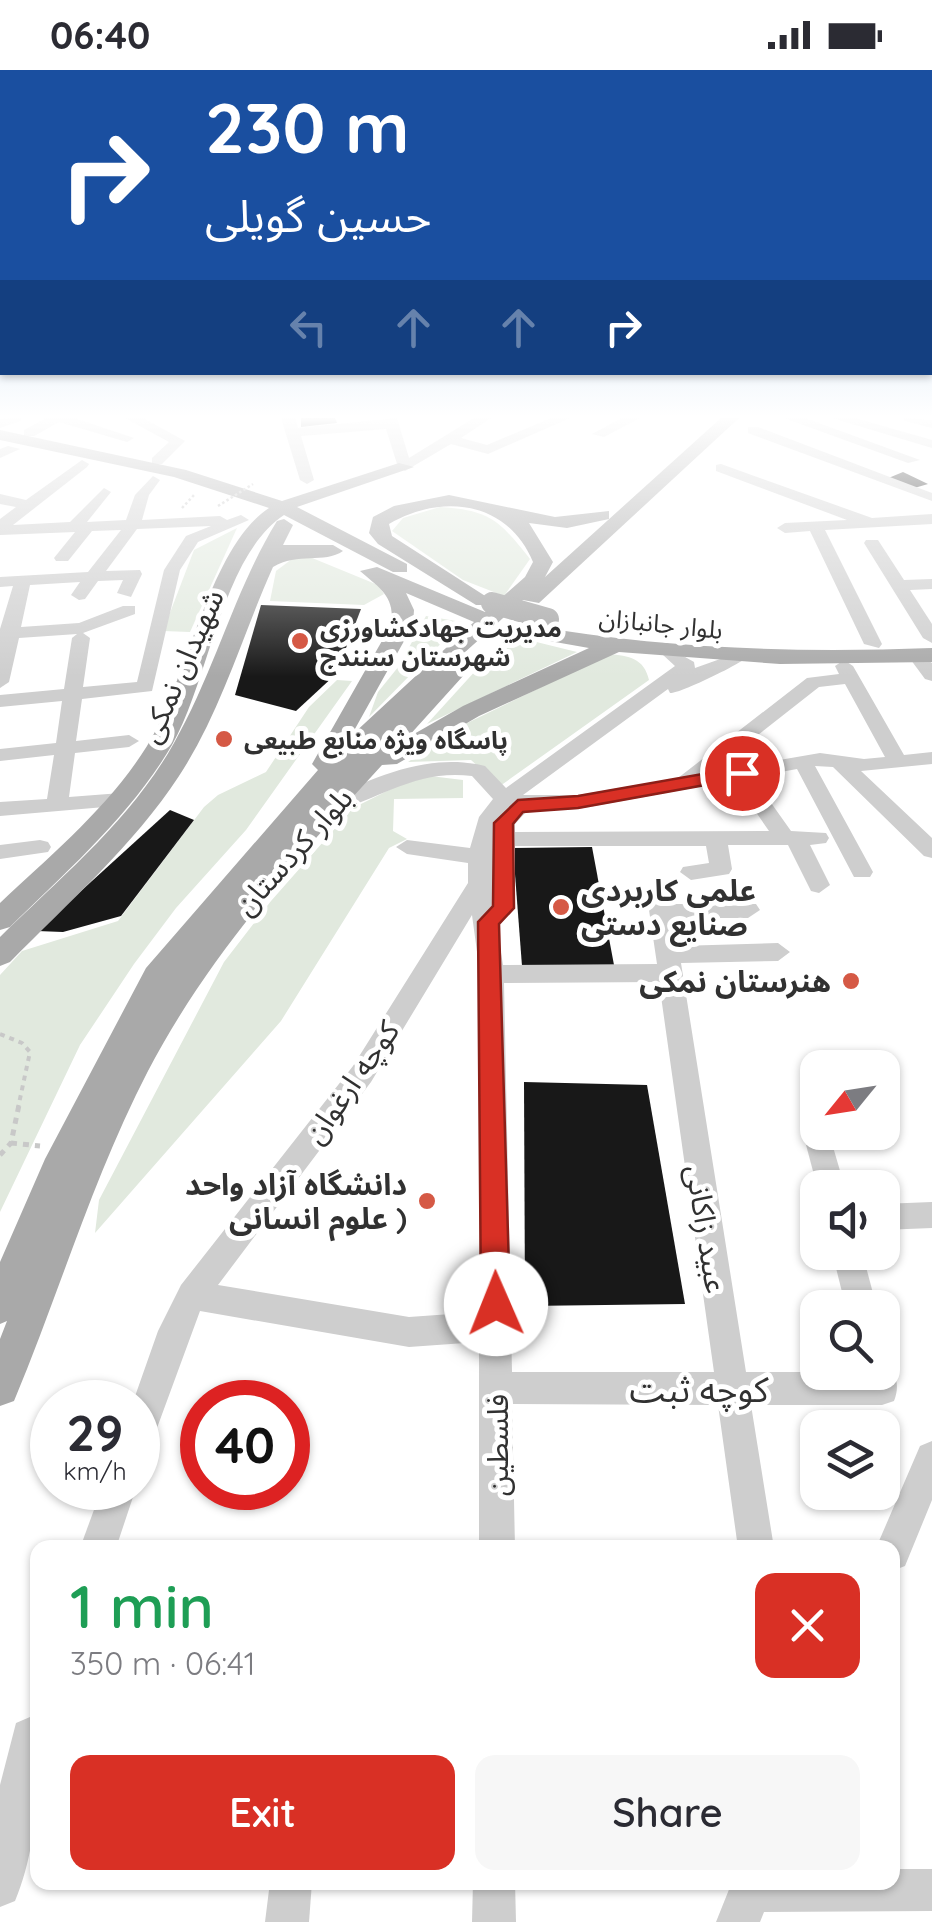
<!DOCTYPE html>
<html lang="en">
<head>
<meta charset="utf-8">
<style>
	body { margin:0; font-family:Quicksand,"Noto Sans Arabic",sans-serif; background:#f7f7f7; color:#2b2b33; height:100vh; display:flex; flex-direction:column; font-size:38px; white-space:nowrap }
	* { box-sizing:border-box; margin:0 }
	p { font-size:32px; color:#7c7c81 }
	.icon { flex:none; width:55px; height:55px; fill:none; stroke:currentColor; stroke-width:2; stroke-linecap:round; stroke-linejoin:round }
	.map { position:relative; flex:1; overflow:hidden }
	.details { position:absolute; left:30px; top:1470px; width:870px; height:350px; display:flex; flex-direction:column; background:#fff; border-radius:20px; box-shadow:0 2px 8px #0004 }
	.details>* { flex:none }
	.guide { position:absolute; left:0px; top:0px; width:932px; height:305px; box-shadow:0 2px 8px #0004; background:#1a4fa0; color:#fff; overflow:hidden }
	.needle { width:65px; rotate:240deg }
	.controls { position:absolute; left:800px; top:980px; display:grid; gap:20px }
	.controls a { display:grid; place-items:center; width:100px; height:100px; border-radius:20px; background:#fff; box-shadow:0 2px 8px #0004; font-size:50px }
	.speed { position:absolute; left:30px; top:1310px; display:flex; gap:20px; font-size:50px; font-weight:700; text-align:center }
	.speed>* { display:grid; place-content:center; width:130px; height:130px; border-radius:50%; background:#fff; box-shadow:0 2px 8px #0004; line-height:1 }
	.speed small { font-size:25px; font-weight:400 }
	.speed .limit { border:15px solid #d22; background:#fff; color:#111 }
	.pin { position:absolute; display:grid; place-items:center; width:85px; height:85px; color:#fff; margin:-42px; border:5px solid #fff; border-radius:50%; box-shadow:0 2px 10px #0007 }
	.me { position:absolute; width:110px; margin:-55px; rotate:359deg; stroke-linejoin:round; filter:drop-shadow(0 0 8px #0008) }
	.turn { display:flex; align-items:center; gap:35px; height:210px; padding:0 40px; font-size:45px }
	.turn .icon { width:130px; height:130px; stroke-width:2.5 }
	.turn b { display:block; font-size:70px; line-height:85px }
	.lanes { display:flex; align-items:center; height:95px; padding:0 40px; background:#0003; justify-content:center; gap:50px; direction:ltr }
	.lanes .off { opacity:.35 }
	.round { display:grid; place-items:center; flex:none; width:105px; height:105px; border-radius:20px; background:#f7f7f7 }
	.overview { display:flex; align-items:center; justify-content:space-between; height:170px; padding:0 40px }
	h1 { font-size:60px; font-weight:600; line-height:75px; color:#1e9e55 }
	.action { display:flex; gap:20px; margin-top:auto; padding:20px 40px }
	.action a { flex:1; height:115px; border-radius:20px; background:#d93025; color:#fff; font-size:40px; font-weight:600; line-height:115px; text-align:center }
	.action a+a { background:#f7f7f7; color:#2b2b33 }
	.status { display:flex; justify-content:space-between; align-items:center; height:70px; padding:0 50px; background:#fff; direction:ltr }
	.status svg { height:28px; fill:currentColor }
	.map>svg:first-child { display:block }
	.green { fill:#e1e9de }
	.building { fill:#181818 }
	.lines { fill:none; stroke-linecap:round; stroke-linejoin:round }
	.path-far2 { stroke:#c8c8c8; stroke-width:2.5; stroke-dasharray:2.5 2.5; stroke-linecap:butt }
	.path-far1 { stroke:#c8c8c8; stroke-width:4; stroke-dasharray:5 5; stroke-linecap:butt }
	.path { stroke:#c8c8c8; stroke-width:5; stroke-dasharray:6 6; stroke-linecap:butt }
	.minor { fill:#cecece; fill-rule:evenodd }
	.major { fill:#a9a9a9; fill-rule:evenodd }
	.path-bridge { stroke:#c8c8c8; stroke-width:2.5; stroke-dasharray:2.5 2.5; stroke-linecap:butt }
	.major-bridge { stroke:#a9a9a9; stroke-width:22 }
	.route { fill:#d93025; stroke:#8d1f18; stroke-width:2.5 }
	.poi-dot { fill:#d55945; stroke:#fff; stroke-width:4 }
	.labels { text-anchor:middle; dominant-baseline:central; stroke-width:10; stroke-linejoin:round; paint-order:stroke }
	.far-street-label { font-size:25px; fill:#313131; stroke:#fff }
	.far-poi-label { font-size:25px; font-weight:bold; fill:#313131; stroke:#fff; text-anchor:start }
	.street-label { font-size:30px; fill:#313131; stroke:#fff }
	.poi-label { font-size:30px; font-weight:bold; fill:#313131; stroke:#fff; text-anchor:end }
	.near-street-label { font-size:35px; fill:#313131; stroke:#fff }
</style>
</head>
<body>
<div class="status"><b>06:40</b><svg viewBox="0 0 49 12"><path d="M0 12V9h3v3zM5 12V6h3v6zM10 12V3h3v9zM15 12V0h3v12zM26 1h20v11H26zM47 4h2v5h-2z"/></svg></div>
<div class="map">
<svg width="932" height="1852" viewBox="0 0 932 1852">
	<rect width="100%" height="100%" fill="#fff"/>
	<!-- green -->
	<g class="green">
		<path d="M440 437C490 440 500 451 530 489L504 526 463 510 392 461 403 448Z"/>
		<polygon points="237,458 190,562 163,561 194,480"/>
		<polygon points="300,483 378,515 384,524 364,535 270,531 276,501"/>
		<polygon points="426,546 462,552 369,647 378,622 399,596"/>
		<polygon points="508,565 577,582 427,654"/>
		<path d="M609 584C629 586 644 588 649 610L500 716 471 690 408 692 459 657Z"/>
		<polygon points="337,610 352,611 246,760 176,838 134,894 80,975 0,1142 0,905 22,881 118,851 204,737 218,725 266,702 309,637"/>
		<polygon points="430,706 463,710 463,728 394,729 393,761 407,769 389,778 281,951 95,1163 99,1130 224,892 271,831 353,738 397,716"/>
	</g>
	<!-- building -->
	<g class="building">
		<polygon points="301,348 335,348 337,353 301,357"/>
		<polygon points="903,402 928,414 911,419 886,409"/>
		<polygon points="261,535 361,539 336,604 296,641 235,625"/>
		<polygon points="170,740 194,750 121,846 63,862 37,861"/>
		<polygon points="592,777 614,895 522,896 513,778"/>
		<polygon points="524,1012 647,1015 685,1234 525,1236"/>
	</g>
	<g class="lines">
		<!-- path-far2 -->
		<polyline class="path-far2" points="182,438 195,424"/>
		<!-- path-far1 -->
		<polyline class="path-far1" points="0,964 22,973 30,982 18,1038"/>
		<!-- path -->
		<g class="path">
			<polyline points="11,1073 40,1076"/>
			<polyline points="0,1085 11,1073 19,1035"/>
		</g>
		<!-- minor -->
		<g class="minor">
			<polygon points="22,348 20,351 0,358 0,349"/>
			<polygon points="46,348 74,348 134,368 127,372 59,352 34,366 24,366 24,360"/>
			<polygon points="125,348 143,348 185,371 162,394 152,394 152,388 169,372"/>
			<polygon points="281,348 295,348 298,358 397,348 409,388 474,348 491,348 461,368 487,375 551,348 570,348 488,384 451,374 405,401 398,397 386,359 301,366 314,410 307,414 300,410"/>
			<polygon points="622,348 640,348 604,367 592,364"/>
			<polygon points="784,348 805,348 920,390 908,393"/>
			<polygon points="832,348 855,348 932,370 932,378"/>
			<polygon points="903,348 932,350 932,358 905,351"/>
			<polygon points="748,357 758,357 932,423 932,431 748,363"/>
			<polygon points="8,376 20,379 0,388 0,379"/>
			<path d="M82 390 89 394 87 397 13 455 70 452 104 418 111 422 87 452 126 450 135 425 153 406 160 410 149 425 142 450 220 446 227 450 241 445 249 450 198 472 180 500 152 621 82 629 76 671 129 665 139 671 129 677 75 683 69 727 121 723 132 730 128 735 0 746V732L47 729 54 685 0 691V679L56 673 62 631 0 637V625L64 619 72 568 77 564 19 568 9 612 0 618V559L13 516 0 517V507L88 502 121 460 92 461 68 491H56L54 488 75 462 0 465V449L16 437 0 434V424L26 430ZM211 456 186 466 164 500 137 612 83 617 90 568 83 563 135 544V536H123L79 553 21 557 30 515 80 512 71 525 79 530 85 529 98 511 123 510 117 523 131 527 142 504 140 500 106 501 137 459Z"/>
			<polygon points="721,394 872,448 932,444 932,454 825,460 882,574 879,578 864,574 810,461 785,463 777,458 785,453 847,450 716,401 716,395"/>
			<polygon points="866,470 878,470 904,510 932,509 932,519 910,520 932,554 932,573 923,568 864,473"/>
			<path d="M671 579 694 592 695 598 737 583 746 588C738 595 679 624 670 623L668 619 523 725H578L678 708 807 608 839 604 835 596 844 590 853 596 904 685 932 682V694L861 701 932 768V788L924 786 833 697 815 696 873 802 870 807H854L797 699 578 739 526 742 515 754V762L769 761 751 735 762 728 769 730 791 761 826 763 829 768 826 773 810 775 830 815 819 823 811 821 788 775H728L732 799 729 804 691 810 680 802 683 797 709 793 706 776H515V838L497 858 503 895 657 894 649 840 653 834H756L760 840 748 848H674L678 876 778 873 790 882 778 891 681 893 746 1302H882V1288L889 1291C896 1305 900 1316 894 1331L882 1335H751L774 1478H738L718 1335 512 1334 515 1478H479V1272L409 1277 200 1241 150 1377 138 1382V1332H133L158 1261 181 1215 353 996 468 813V793L407 784 396 777 407 770 470 778 479 747 493 729 472 706C417 699 382 728 332 742L325 740V730C375 707 429 682 485 696L506 718 675 596 662 584ZM845 614 885 687 864 689 820 683 711 702 819 617ZM493 771V772L492 822ZM472 845 480 904 479 1242 409 1247 218 1215 371 1012ZM659 912 714 1302H512L504 913Z"/>
			<polygon points="917,581 932,593 932,611 925,609 908,586"/>
			<polygon points="40,770 48,772 51,777 48,782 0,789 0,775"/>
			<polygon points="818,1060 829,1063 845,1118 818,1120 805,1071 809,1063"/>
			<polygon points="932,1132 932,1158 882,1160 882,1134"/>
			<polygon points="832,1182 862,1182 877,1238 846,1238"/>
			<polygon points="932,1371 932,1430 905,1496 892,1501 892,1478 876,1478 920,1376"/>
			<polygon points="102,1418 136,1418 116,1478 80,1478"/>
			<path d="M30 1647 38 1650C38 1710 39 1774 15 1831L0 1837V1715L16 1653Z"/>
			<polygon points="892,1799 932,1799 932,1841 764,1842 760,1852 716,1852 732,1812 892,1812"/>
			<polygon points="270,1812 312,1812 309,1852 265,1852"/>
			<polygon points="473,1812 515,1812 516,1852 472,1852"/>
		</g>
		<!-- major -->
		<g class="major">
			<path d="M721 348H739L539 533 523 530 444 601H460L463 606 407 668 463 636 589 578 521 566V556L529 555C663 579 796 583 932 578V592L780 594 619 582 479 646 397 694 382 695C295 790 208 886 148 1001 93 1107 60 1221 14 1331L0 1336V1269L7 1251 0 1254V1192L45 1089 146 898 318 700 312 694 391 555C396 526 378 517 360 501L377 497 485 542 525 507 533 492C508 431 442 423 389 454L392 466 493 531 490 535H476L378 474 369 463 373 447 394 436 449 425 555 447 609 441V449L567 458 529 453 553 492 545 507ZM406 523 474 552 351 666 413 555 414 540Z"/>
			<path d="M0 360 186 400 282 431 399 393 414 397 297 437 407 494V502H393L284 445C222 486 209 611 172 675 131 745 67 801 10 857L0 860V833C51 785 109 737 147 676 187 613 208 478 269 438L174 407 0 370Z"/>
			<path d="M284 449 293 455 283 475H333L343 481C324 494 298 482 273 497 242 566 221 642 179 706 133 776 69 832 10 892L0 896V867C62 806 131 750 174 673 215 601 235 519 277 451Z"/>
		</g>
		<!-- path-bridge -->
		<polyline class="path-bridge" points="218,436 253,414"/>
		<!-- major-bridge -->
		<polyline class="major-bridge" points="492,533 548,549"/>
	</g>
	<!-- sky -->
	<linearGradient id="sky" x2="0" y2="1"><stop stop-color="#9ec3e9"/><stop offset="0.57" stop-color="#fff"/><stop offset="1" stop-color="#fff" stop-opacity="0"/></linearGradient>
	<rect width="932" height="607" fill="url(#sky)"/>
	<!-- route -->
	<polygon class="route" points="742,697 752,703 749,707 578,738 523,742 513,754 514,838 499,854 510,1234 506,1243 496,1247 485,1243 481,1234 478,852 493,836 494,753 518,730 578,726"/>
	<!-- markers -->
	<g class="poi-dot">
		<circle cx="300" cy="571" r="10"/>
		<circle cx="224" cy="669" r="10"/>
		<circle cx="561" cy="837" r="10"/>
		<circle cx="851" cy="911" r="10"/>
		<circle cx="427" cy="1131" r="10"/>
	</g>
	<g class="labels">
		<!-- far-street labels -->
		<g class="far-street-label">
			<text transform="translate(661 553) rotate(6)">بلوار جانبازان</text>
		</g>
		<!-- far-poi labels -->
		<g class="far-poi-label">
			<text x="320" y="557">مدیریت جهادکشاورزی<tspan x="320" dy="29">شهرستان سنندج</tspan></text>
			<text x="244" y="669">پاسگاه ویژه منابع طبیعی</text>
		</g>
		<!-- street labels -->
		<g class="street-label">
			<text transform="translate(181 596) rotate(-66)">شهیدان نمکی</text>
			<text transform="translate(293 781) rotate(-48)">بلوار کردستان</text>
			<text transform="translate(351 1012) rotate(-55)">کوچه ارغوان</text>
			<text transform="translate(707 1159) rotate(81)">عبید زاکانی</text>
			<text transform="translate(497 1375) rotate(-90)">فلسطین</text>
		</g>
		<!-- poi labels -->
		<g class="poi-label">
			<text x="581" y="820" text-anchor="start">علمی کاربردی<tspan x="581" dy="34">صنایع دستی</tspan></text>
			<text x="831" y="911">هنرستان نمکی</text>
			<text x="407" y="1114">دانشگاه آزاد واحد<tspan x="407" dy="34">علوم انسانی )</tspan></text>
		</g>
		<!-- near-street labels -->
		<g class="near-street-label">
			<text x="699" y="1319">کوچه ثبت</text>
		</g>
	</g>
</svg>
<div class="controls">
<a><svg class="needle" viewBox="-14 -14 28 28"><path d="M0-13l5 13h-10z" fill="#e53935"/><path d="M0 13l5-13h-10z" fill="#7c7c81"/></svg></a>
<a><svg class="icon" aria-label="sound" viewBox="0 0 24 24"><path d="M4 9h4l5-4v14l-5-4H4zM17 9q2 3 0 6"/></svg></a>
<a><svg class="icon" aria-label="search" viewBox="0 0 24 24"><circle cx="10" cy="10" r="6"/><path d="M15 15l6 6"/></svg></a>
<a><svg class="icon" aria-label="layers" viewBox="0 0 24 24"><path d="M12 4l9 5-9 5-9-5zM3 14l9 5 9-5"/></svg></a>
</div>
<div class="speed"><div>29<small>km/h</small></div><div class="limit">40</div></div>
<div class="pin" style="left:742px;top:703px;background:#d93025"><svg class="icon" aria-label="arrive" viewBox="0 0 24 24"><path d="M6 21V4h12l-3 4 3 4H6"/></svg></div>
<svg class="me" style="left:496px;top:1234px" viewBox="-20 -20 40 40"><circle r="19" fill="#fff"/><path d="M0-13L10 11 0 6-10 11z" fill="#d93025"/></svg>
<div class="guide">
<div class="turn"><svg class="icon" aria-label="right" viewBox="0 0 24 24"><path d="M7 20v-9h11M14 6l5 5-5 5"/></svg><div><b>230 m</b>حسین گویلی</div></div>
<div class="lanes"><svg class="icon off" aria-label="left" viewBox="0 0 24 24"><path d="M17 20v-9H6M10 6l-5 5 5 5"/></svg><svg class="icon off" aria-label="ahead" viewBox="0 0 24 24"><path d="M12 20V5M6 11l6-6 6 6"/></svg><svg class="icon off" aria-label="ahead" viewBox="0 0 24 24"><path d="M12 20V5M6 11l6-6 6 6"/></svg><svg class="icon" aria-label="right" viewBox="0 0 24 24"><path d="M7 20v-9h11M14 6l5 5-5 5"/></svg></div>
</div>
<section class="details">
<div class="overview"><div><h1>1 min</h1><p>350 m · 06:41</p></div><a class="round" style="background:#d93025;color:#fff"><svg class="icon" aria-label="close" viewBox="0 0 24 24"><path d="M6 6l12 12M18 6L6 18"/></svg></a></div>
<div class="action"><a>Exit</a><a>Share</a></div>
</section>
</div>
</body>
</html>
